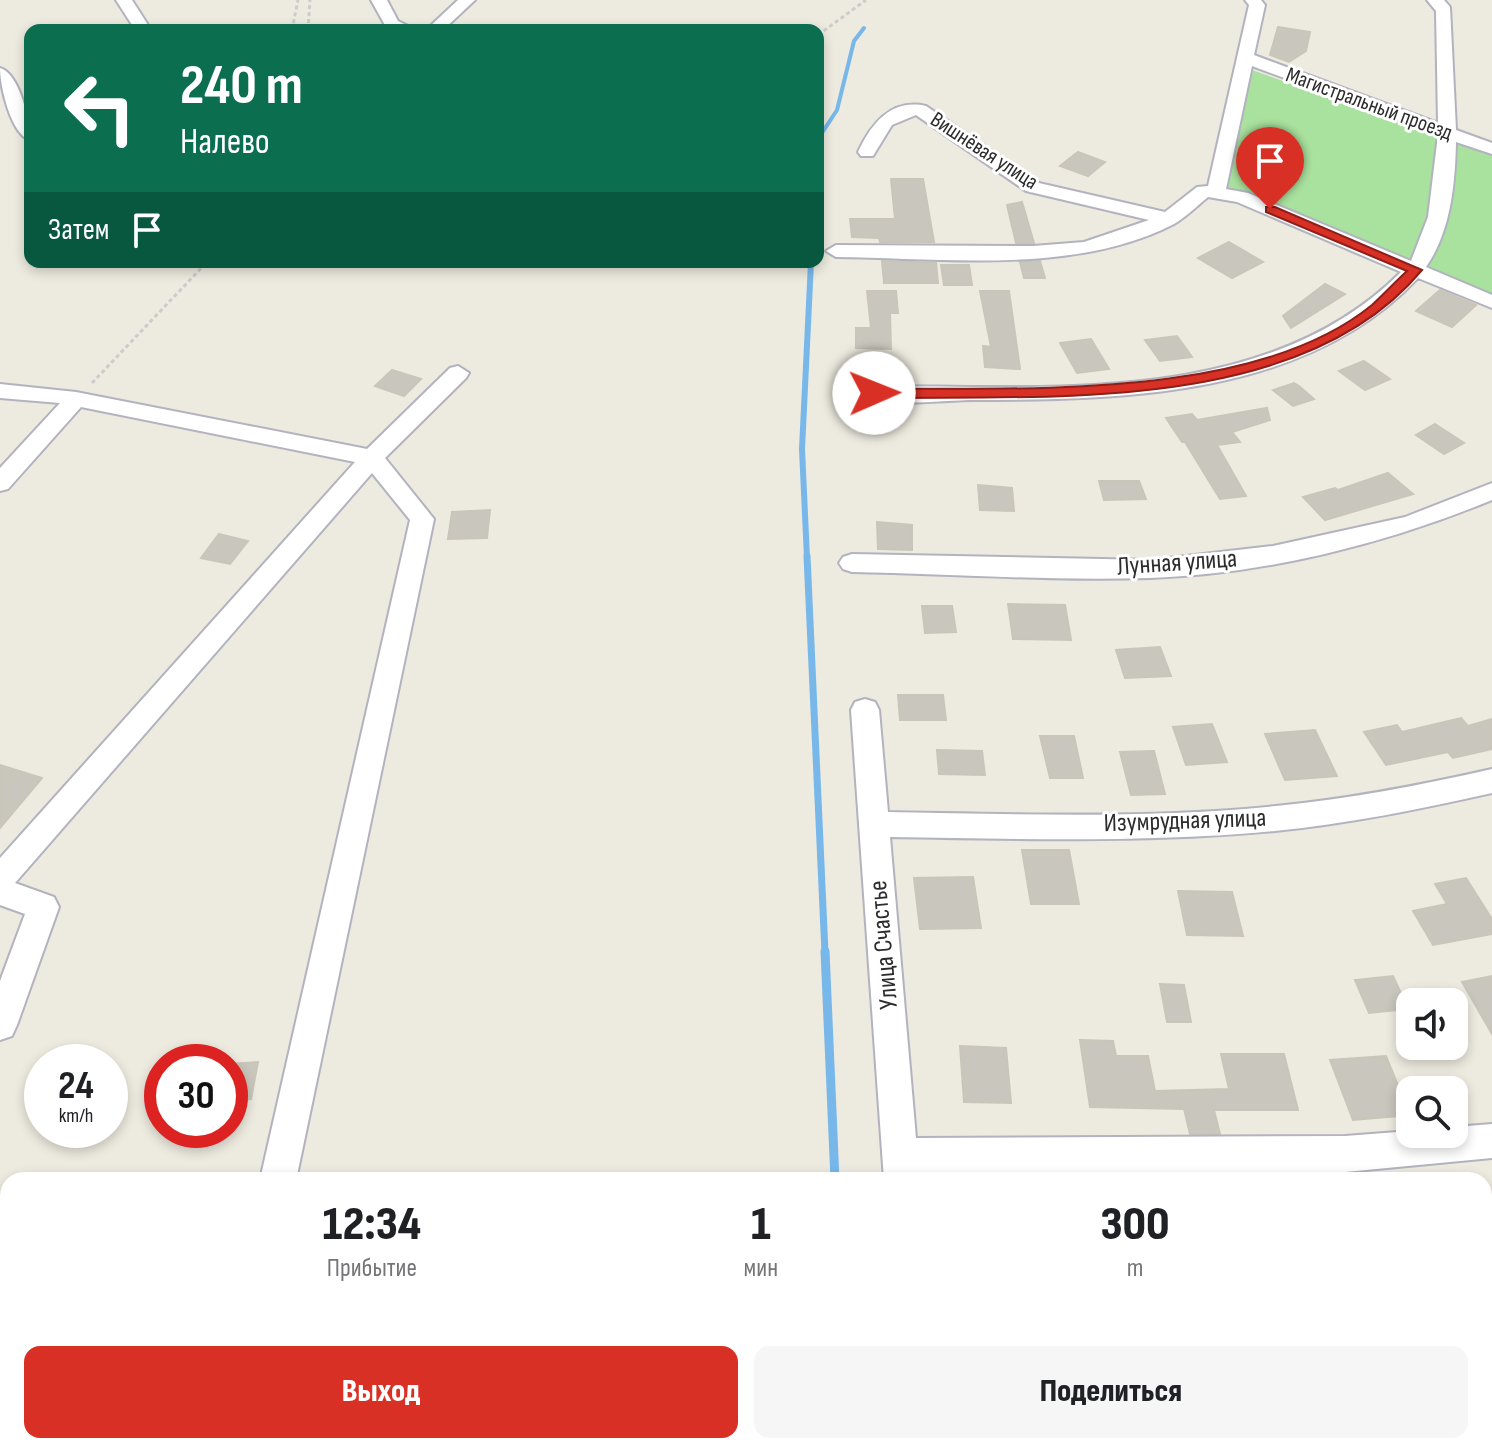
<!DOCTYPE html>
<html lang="ru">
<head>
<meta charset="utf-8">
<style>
	body { margin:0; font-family:"Sofia Sans Condensed",sans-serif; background:#f6f6f6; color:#202124; height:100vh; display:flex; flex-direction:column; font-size:30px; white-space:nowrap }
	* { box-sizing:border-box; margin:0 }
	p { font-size:26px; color:#757577 }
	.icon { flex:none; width:44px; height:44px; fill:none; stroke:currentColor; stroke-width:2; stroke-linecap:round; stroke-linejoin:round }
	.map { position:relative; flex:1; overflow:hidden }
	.side { position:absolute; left:0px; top:1172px; width:1492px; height:282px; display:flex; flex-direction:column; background:#fff; border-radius:24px 24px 0 0; box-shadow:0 4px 12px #0003 }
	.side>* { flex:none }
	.guide { position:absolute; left:24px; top:24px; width:800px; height:244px; border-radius:16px; box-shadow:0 4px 12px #0003; background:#0b6e4f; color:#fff; overflow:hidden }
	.tools { position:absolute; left:1396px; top:988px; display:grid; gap:16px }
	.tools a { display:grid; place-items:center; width:72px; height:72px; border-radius:16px; background:#fff; box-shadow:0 4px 12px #0003; font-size:40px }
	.speed { position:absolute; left:24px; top:1044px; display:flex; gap:16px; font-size:40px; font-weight:700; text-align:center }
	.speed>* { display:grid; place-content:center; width:104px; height:104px; border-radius:50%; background:#fff; box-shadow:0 4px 12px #0003; line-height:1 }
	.speed small { font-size:20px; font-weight:400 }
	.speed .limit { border:12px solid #d22; background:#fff; color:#111 }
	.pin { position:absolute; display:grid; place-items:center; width:68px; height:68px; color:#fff; margin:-82px -34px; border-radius:50% 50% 50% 0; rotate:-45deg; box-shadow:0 0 8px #0007 }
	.pin .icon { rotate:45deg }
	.me { position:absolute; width:88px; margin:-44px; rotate:89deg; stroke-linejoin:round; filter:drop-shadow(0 0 6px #0008) }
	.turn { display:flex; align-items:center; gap:28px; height:168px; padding:0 24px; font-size:36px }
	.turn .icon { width:104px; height:104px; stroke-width:2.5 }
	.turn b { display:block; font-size:56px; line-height:68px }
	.then { display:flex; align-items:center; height:76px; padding:0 24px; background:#0003; gap:16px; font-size:30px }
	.eta { display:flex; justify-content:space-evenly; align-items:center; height:136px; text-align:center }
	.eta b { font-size:48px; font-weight:800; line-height:56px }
	.cta { display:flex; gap:16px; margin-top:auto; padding:16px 24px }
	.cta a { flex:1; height:92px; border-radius:16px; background:#d93025; color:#fff; font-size:32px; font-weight:800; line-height:92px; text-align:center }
	.cta a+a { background:#f6f6f6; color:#202124 }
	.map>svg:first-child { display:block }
	.green { fill:#a9e19e }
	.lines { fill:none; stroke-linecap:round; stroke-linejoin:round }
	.stream-far3 { stroke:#77b7ea; stroke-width:4 }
	.stream-far2 { stroke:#77b7ea; stroke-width:6 }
	.stream-far1 { stroke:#77b7ea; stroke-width:7 }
	.stream { stroke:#77b7ea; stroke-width:9 }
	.building { fill:#c9c6be; stroke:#c9c6b9; stroke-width:2 }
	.minor-casing { stroke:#b2b3bf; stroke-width:4 }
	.path { stroke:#ccc; stroke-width:3; stroke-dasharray:4 3; stroke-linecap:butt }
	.minor { fill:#fff; fill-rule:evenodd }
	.route { fill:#d93025; stroke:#8d1f18; stroke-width:2 }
	.labels { text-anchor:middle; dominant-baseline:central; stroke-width:6; stroke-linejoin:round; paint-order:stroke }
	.far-street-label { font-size:22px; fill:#2c2c2c; stroke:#fff }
	.street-label { font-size:26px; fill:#2c2c2c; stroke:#fff }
</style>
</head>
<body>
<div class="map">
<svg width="1492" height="1453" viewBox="0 0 1492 1453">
	<rect width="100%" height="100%" fill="#edeadf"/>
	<!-- green -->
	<polygon class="green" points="1252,70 1492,155 1492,295 1220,185"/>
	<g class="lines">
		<!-- stream-far3 -->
		<polyline class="stream-far3" points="818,139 837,110 854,41 864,28"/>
		<!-- stream-far2 -->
		<polyline class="stream-far2" points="807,558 802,449 811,262"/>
		<!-- stream-far1 -->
		<polyline class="stream-far1" points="807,556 825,953"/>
		<!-- stream -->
		<g class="stream">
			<polyline points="825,951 835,1180"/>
			<polyline points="847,1446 847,1453"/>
		</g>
	</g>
	<!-- building -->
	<g class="building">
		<polygon points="1278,27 1310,32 1306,51 1289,62 1270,55"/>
		<polygon points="1078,152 1105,162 1088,176 1060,166"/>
		<polygon points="891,179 923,179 934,242 880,242 879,238 852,237 850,219 895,219"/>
		<polygon points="1022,202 1034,243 1016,243 1007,205"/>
		<polygon points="1229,242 1263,262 1232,278 1198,258"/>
		<polygon points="882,261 936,263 938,283 884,283"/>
		<polygon points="1040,261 1045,278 1024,278 1020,262"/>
		<polygon points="941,265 969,265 972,285 944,285"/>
		<polygon points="1325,284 1345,294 1291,328 1283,316"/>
		<polygon points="1440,290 1476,305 1452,327 1416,311"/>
		<polygon points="867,291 896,291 898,313 890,313 891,349 856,348 856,328 871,328"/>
		<polygon points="980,291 1009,291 1020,369 985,367 983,346 991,347"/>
		<polygon points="1177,336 1192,357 1160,361 1145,340"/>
		<polygon points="1091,339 1109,369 1077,373 1060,343"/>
		<polygon points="1364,361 1390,379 1365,390 1339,371"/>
		<polygon points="392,370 421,379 404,396 375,386"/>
		<polygon points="1294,383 1299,386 1314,399 1293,406 1273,390"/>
		<polygon points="1267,408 1270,420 1232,432 1240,442 1217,445 1246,496 1220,499 1185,442 1182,442 1166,418 1192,414 1197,420"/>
		<polygon points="1435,424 1464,443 1444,454 1416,435"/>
		<polygon points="1388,473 1413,494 1325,520 1303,497 1335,488 1338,490"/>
		<polygon points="1099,481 1139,481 1146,499 1104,500"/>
		<polygon points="978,485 1012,488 1014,511 980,510"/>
		<polygon points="490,510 487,538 448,539 452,512"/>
		<polygon points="877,522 912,525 912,550 878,549"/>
		<polygon points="219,534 248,541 230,564 201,558"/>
		<polygon points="1008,604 1065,605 1071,640 1013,639"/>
		<polygon points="922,606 952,606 956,632 925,633"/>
		<polygon points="1160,647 1171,676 1125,678 1116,650"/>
		<polygon points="898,695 943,695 946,720 900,720"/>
		<polygon points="1461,718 1468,726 1492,719 1492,749 1453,758 1448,752 1386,765 1364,732 1397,725 1402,732"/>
		<polygon points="1212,724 1227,762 1186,765 1173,727"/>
		<polygon points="1315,730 1337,776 1285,780 1265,734"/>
		<polygon points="1040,736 1074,736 1083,778 1050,778"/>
		<polygon points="937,750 982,751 985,775 939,774"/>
		<polygon points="1154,751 1165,794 1131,795 1120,752"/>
		<polygon points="0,765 42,778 0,828"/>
		<polygon points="1022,850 1069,850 1079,904 1031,904"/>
		<polygon points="973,877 981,928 920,929 914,878"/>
		<polygon points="1466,878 1492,919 1492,934 1433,945 1413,911 1447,904 1435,884"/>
		<polygon points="1178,891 1232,892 1243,936 1187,935"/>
		<polygon points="1393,976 1408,1009 1369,1013 1355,980"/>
		<polygon points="1492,976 1492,1034 1462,982"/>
		<polygon points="1160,984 1184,985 1191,1022 1167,1022"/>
		<polygon points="1080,1040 1113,1041 1116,1056 1148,1056 1155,1091 1229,1089 1221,1054 1284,1054 1298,1110 1214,1110 1220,1134 1190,1134 1184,1109 1090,1107"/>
		<polygon points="960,1046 1006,1048 1011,1103 964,1102"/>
		<polygon points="1386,1056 1410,1115 1353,1120 1330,1060"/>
		<polygon points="258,1062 251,1099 230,1101 230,1064"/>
	</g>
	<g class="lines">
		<!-- minor casing -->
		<g class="minor-casing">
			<g id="minor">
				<polygon points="116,0 132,0 148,25 146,28 134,28"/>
				<polygon points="371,0 387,0 398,21 416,30 386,27"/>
				<polygon points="458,0 475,0 443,30 426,30"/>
				<path d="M1245 0H1261L1265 5 1254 55 1438 123 1436 11 1427 0H1444L1450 7 1456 130 1492 143V154L1456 142C1455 184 1451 231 1426 267L1492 295V308L1418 278C1308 396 1125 400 976 400 942 400 899 407 866 398L863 393 866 388 874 386C1048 386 1267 407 1401 272L1237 202 1208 197C1197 206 1186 217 1174 224 1076 275 944 258 836 257L826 251 836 245 1033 246 1084 242 1149 220 1026 191 916 115 892 125 873 156H861L858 152C871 124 891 98 926 106L1039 183 1165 212 1197 187 1208 186 1249 5ZM1252 66 1438 135 1428 217 1411 261 1248 193 1226 189Z"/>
				<path d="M0 68C20 74 30 122 30 140 11 135 0 86 0 68Z"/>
				<polygon points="458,366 469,373 466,378 385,458 434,519 296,1180 260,1180 410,520 372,473 15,883 54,897 59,907 17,1025 12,1036 0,1040 0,981 25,914 0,905 0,858 355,462 81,407 8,489 0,491 0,468 60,403 0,398 0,384 76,392 367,449 450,368"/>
				<path d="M1492 483V500C1385 544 1266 574 1150 578 1051 581 951 574 852 572L843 569 839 563 843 557 852 554 1151 560 1273 546 1405 517Z"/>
				<path d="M865 699 875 702 879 710 888 812C1017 814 1148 819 1276 806 1349 799 1421 785 1492 769V793C1420 809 1348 824 1275 831 1147 843 1018 839 890 837L916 1138 1345 1136 1410 1131V1134H1454V1127L1492 1124V1158L1345 1172 919 1173 920 1180H884L851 710 855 702Z"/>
				<polygon points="200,1446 240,1446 238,1453 198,1453"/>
				<rect x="901" y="1446" width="40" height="7"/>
			</g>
		</g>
		<!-- path -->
		<g class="path">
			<polyline points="292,30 298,0"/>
			<polyline points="308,30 310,0"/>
			<polyline points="818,35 866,0"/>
			<polyline points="92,383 207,262"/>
		</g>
		<!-- minor -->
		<use href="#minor" class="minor"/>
	</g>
	<!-- route -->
	<path class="route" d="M1266 207H1275L1422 270C1301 416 1045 395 874 398L867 393 874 389C1020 387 1253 402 1372 305 1384 294 1395 282 1407 271L1266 212Z"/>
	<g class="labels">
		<!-- far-street labels -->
		<g class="far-street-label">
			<text transform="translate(1369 104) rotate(20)">Магистральный проезд</text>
			<text transform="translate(984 151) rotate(33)">Вишнёвая улица</text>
		</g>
		<!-- street labels -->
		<g class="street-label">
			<text transform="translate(1177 563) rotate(-4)">Лунная улица</text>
			<text transform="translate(1185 821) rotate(-2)">Изумрудная улица</text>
			<text transform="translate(884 945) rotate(-95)">Улица Счастье</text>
		</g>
	</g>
</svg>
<div class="tools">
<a><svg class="icon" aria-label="sound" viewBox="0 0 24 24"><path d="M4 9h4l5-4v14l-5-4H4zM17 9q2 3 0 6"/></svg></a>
<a><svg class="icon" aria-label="search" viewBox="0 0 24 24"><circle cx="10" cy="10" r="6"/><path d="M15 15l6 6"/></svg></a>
</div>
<div class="speed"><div>24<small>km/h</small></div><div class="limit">30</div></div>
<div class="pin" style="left:1270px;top:209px;background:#d93025"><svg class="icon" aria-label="arrive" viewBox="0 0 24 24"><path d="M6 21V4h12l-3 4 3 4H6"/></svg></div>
<svg class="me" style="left:874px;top:393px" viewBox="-20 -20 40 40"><circle r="19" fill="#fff"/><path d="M0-13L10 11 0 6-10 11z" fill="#d93025"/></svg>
<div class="guide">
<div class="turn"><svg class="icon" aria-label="left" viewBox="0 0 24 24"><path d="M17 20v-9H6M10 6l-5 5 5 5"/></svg><div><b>240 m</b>Налево</div></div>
<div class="then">Затем<svg class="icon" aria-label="arrive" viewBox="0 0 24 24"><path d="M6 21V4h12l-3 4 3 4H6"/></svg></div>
</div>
<section class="side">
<div class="eta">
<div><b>12:34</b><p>Прибытие</p></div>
<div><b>1</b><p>мин</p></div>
<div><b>300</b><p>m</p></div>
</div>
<div class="cta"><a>Выход</a><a>Поделиться</a></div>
</section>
</div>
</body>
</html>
